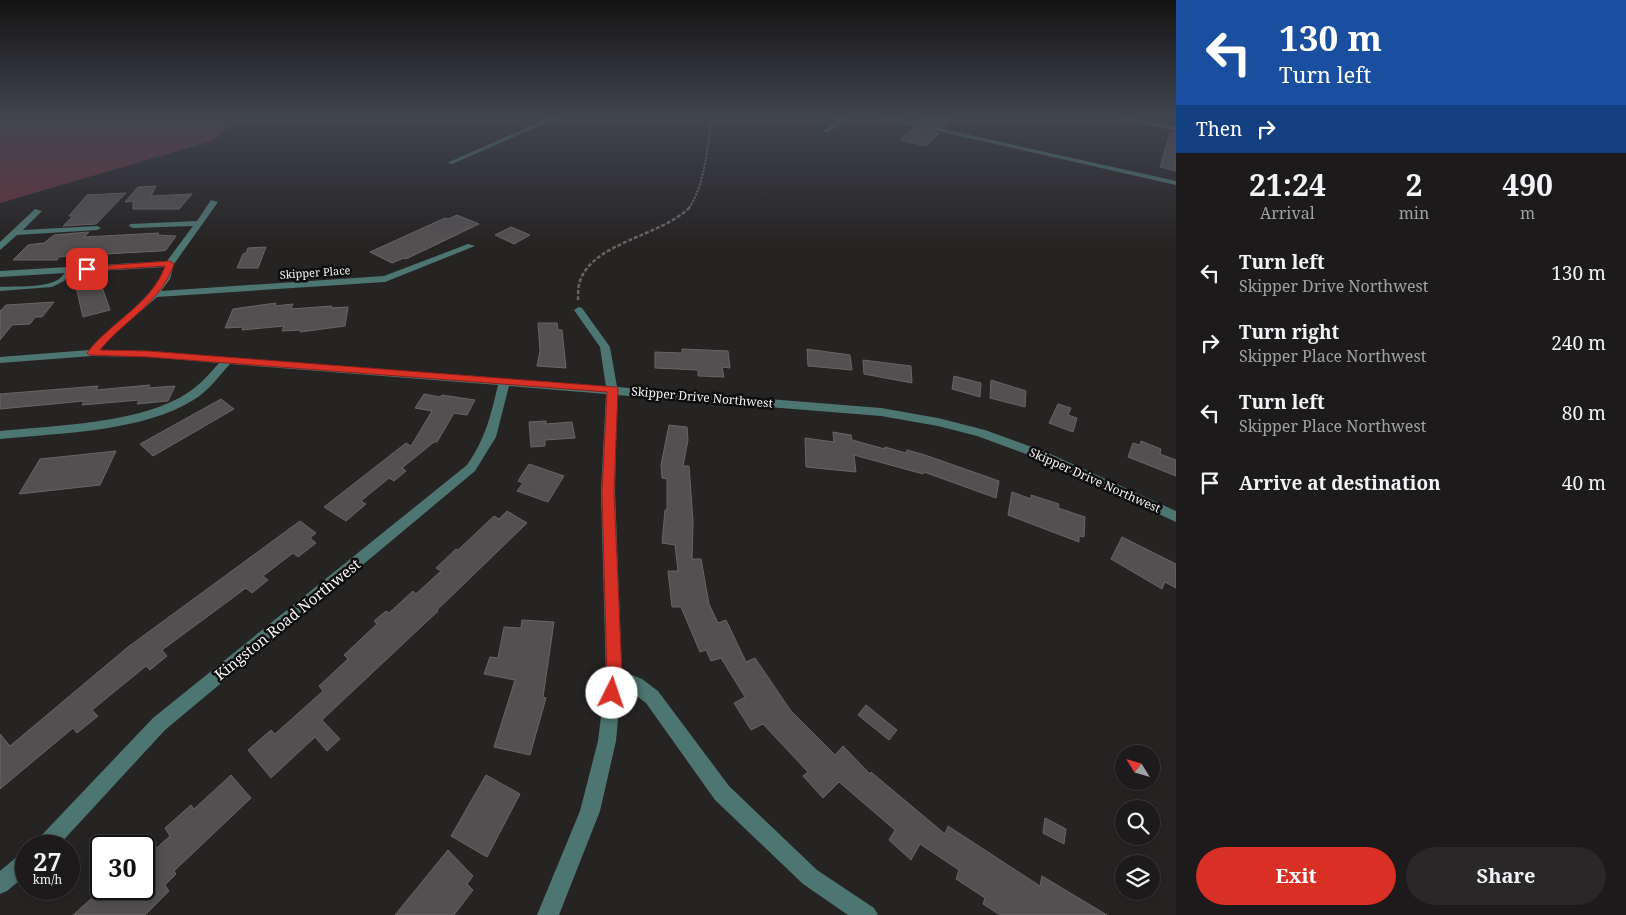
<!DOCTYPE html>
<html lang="en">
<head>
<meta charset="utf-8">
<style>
	body { margin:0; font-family:"Noto Serif",serif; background:#292727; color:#f1f3f6; height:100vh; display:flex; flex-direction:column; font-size:19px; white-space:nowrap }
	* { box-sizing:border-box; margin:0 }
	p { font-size:16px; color:#a0a1a2 }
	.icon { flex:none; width:28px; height:28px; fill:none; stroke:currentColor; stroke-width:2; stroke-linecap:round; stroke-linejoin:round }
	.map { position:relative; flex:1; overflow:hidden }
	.panel { display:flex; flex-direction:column; background:#1c1a1a; width:450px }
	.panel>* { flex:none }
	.banner { background:#1a4fa0; color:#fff; overflow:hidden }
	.needle { width:32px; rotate:307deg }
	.fabs { position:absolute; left:1115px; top:745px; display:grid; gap:10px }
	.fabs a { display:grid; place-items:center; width:45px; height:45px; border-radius:50%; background:#1c1a1a; box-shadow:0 2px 12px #0003,0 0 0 1px #3a3839; font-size:25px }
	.speed { position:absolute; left:15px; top:835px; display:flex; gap:10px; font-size:25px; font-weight:700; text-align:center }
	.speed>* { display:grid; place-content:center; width:65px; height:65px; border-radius:50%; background:#1c1a1a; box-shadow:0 2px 12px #0003,0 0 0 1px #3a3839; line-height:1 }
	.speed small { font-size:12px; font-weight:400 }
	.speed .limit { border:2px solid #111; border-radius:8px; background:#fff; color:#111 }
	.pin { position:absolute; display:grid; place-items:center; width:42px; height:42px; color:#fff; margin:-21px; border-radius:10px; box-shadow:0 2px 8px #0006 }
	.me { position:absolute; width:55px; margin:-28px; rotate:4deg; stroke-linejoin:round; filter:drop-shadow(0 0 4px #0008) }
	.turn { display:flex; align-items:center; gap:18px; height:105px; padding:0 20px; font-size:22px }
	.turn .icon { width:65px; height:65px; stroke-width:2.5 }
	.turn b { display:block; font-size:35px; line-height:42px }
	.then { display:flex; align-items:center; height:48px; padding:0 20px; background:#0003; gap:10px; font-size:19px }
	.eta { display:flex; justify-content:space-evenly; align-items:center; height:85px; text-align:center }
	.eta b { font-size:30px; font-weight:700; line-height:35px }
	.button { display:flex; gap:10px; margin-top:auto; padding:10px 20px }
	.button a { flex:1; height:58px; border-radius:30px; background:#d93025; color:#fff; font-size:20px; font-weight:700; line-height:58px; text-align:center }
	.button a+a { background:#292727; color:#f1f3f6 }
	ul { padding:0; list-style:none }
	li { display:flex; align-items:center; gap:15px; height:70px; padding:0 20px }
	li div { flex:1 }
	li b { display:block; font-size:19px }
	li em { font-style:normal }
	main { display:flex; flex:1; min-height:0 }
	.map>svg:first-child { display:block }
	.green { fill:#64333c }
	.building { fill:#535051; stroke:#686565 }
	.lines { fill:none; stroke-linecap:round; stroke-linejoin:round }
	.path-far1 { stroke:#676464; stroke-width:2; stroke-dasharray:2.5 1; stroke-linecap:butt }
	.path { stroke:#676464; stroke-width:2.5; stroke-dasharray:4 2; stroke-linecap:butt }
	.lane { fill:#4d7672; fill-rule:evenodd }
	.street { fill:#4d7672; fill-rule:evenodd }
	.route { fill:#d93025; stroke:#8d1f18 }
	.labels { text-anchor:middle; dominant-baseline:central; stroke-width:5; stroke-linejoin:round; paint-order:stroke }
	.far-street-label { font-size:11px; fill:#f6f4f4; stroke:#0e0d0d }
	.street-label { font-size:12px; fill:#f6f4f4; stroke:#0e0d0d }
	.near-street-label { font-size:15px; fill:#f6f4f4; stroke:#0e0d0d }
</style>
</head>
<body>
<main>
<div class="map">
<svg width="1176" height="915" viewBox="0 0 1176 915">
	<rect width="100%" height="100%" fill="#262323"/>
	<!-- green -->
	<polygon class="green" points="0,116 243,116 212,141 0,203"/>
	<!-- building -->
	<g class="building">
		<polygon points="927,116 955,116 945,128 920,122"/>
		<polygon points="914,127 939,133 926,146 900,140"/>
		<polygon points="1170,132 1176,133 1176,171 1160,167"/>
		<polygon points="156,186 151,196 192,194 179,209 133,209 133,201 125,202 138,187"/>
		<polygon points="126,193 96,224 63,226 73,216 69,216 87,195"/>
		<polygon points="457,215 479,224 406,259 404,258 392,263 370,252 445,218 448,219"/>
		<polygon points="511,227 530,235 514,244 495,235"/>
		<polygon points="89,232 84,237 159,233 157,235 176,236 166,250 160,251 67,256 59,257 57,260 13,260 28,245 44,243 54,235"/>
		<polygon points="266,247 258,268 237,268 243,254 246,253 248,248"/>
		<polygon points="100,281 110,310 83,317 76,287 80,282"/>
		<polygon points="54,302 42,317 35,317 30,324 12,325 0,340 0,311 6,305"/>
		<polygon points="276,303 275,306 293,304 291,309 332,306 331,308 348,307 345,326 300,332 301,330 282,331 284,326 242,330 243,327 225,328 233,309"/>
		<polygon points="538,323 557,323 558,330 562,330 566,368 537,366 540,351"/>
		<polygon points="682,349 728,351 730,368 722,367 724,377 698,376 698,370 655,368 655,352 682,353"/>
		<polygon points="807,349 850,355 852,370 808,366"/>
		<polygon points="863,360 911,366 912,383 864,374"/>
		<polygon points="954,376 981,383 980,397 952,389"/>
		<polygon points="991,380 1026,391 1025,407 990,398"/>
		<polygon points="150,385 148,388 175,386 168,401 137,404 139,400 82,405 84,401 0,409 0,394 98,386 96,390"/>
		<polygon points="424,394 440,397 442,395 475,400 467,415 454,413 437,442 434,442 402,468 406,471 394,481 389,478 361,501 366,504 346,521 324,507 406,443 411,446 432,411 415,408"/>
		<polygon points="221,399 234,409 153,456 140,444"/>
		<polygon points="1058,404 1071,408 1068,415 1077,418 1073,432 1049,423"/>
		<polygon points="546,421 546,424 572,422 575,438 545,440 545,446 531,447 529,422"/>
		<polygon points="669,425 687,427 688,440 683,466 689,466 693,521 692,559 701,559 709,604 718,623 726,620 746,662 755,658 791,711 835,755 843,746 870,774 871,772 945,834 948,826 1040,886 1042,876 1107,915 1000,915 983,904 985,898 956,879 959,870 920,844 911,860 889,840 895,830 839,782 823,798 803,776 808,772 763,724 751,730 734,703 745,697 721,658 711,661 706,650 700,652 681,607 672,607 668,571 678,571 675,545 662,543 665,510 667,510 667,479 662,478 661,465"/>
		<polygon points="833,432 851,435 852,440 885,449 885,447 906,453 907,450 925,455 999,481 996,498 924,472 923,474 854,455 856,472 806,467 805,438 834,442"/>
		<polygon points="1141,441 1161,449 1160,454 1176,460 1176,476 1128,457 1133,443 1140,445"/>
		<polygon points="116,451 100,485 19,494 40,459"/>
		<polygon points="529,464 564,476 548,502 517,491 523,483 518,481"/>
		<polygon points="1012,492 1031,499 1031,495 1059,504 1058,508 1085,517 1084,537 1079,536 1079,542 1008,515"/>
		<polygon points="507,511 527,523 437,610 438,611 322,720 340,739 327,751 315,737 271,778 248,750 271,730 275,734 323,691 319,686 348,659 344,655 377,624 374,621 386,611 389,613 413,591 416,594 441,571 436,568 456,549 458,550 494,516 499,519"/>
		<polygon points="300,521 316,533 310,538 316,543 298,557 293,553 263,576 268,580 252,593 246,588 162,650 167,656 150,670 146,666 92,710 98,716 77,733 73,728 0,789 0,734 10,746 128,647"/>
		<polygon points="1122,537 1176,564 1176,588 1165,582 1162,589 1111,559"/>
		<polygon points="522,620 554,622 543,697 546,698 530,755 494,747 515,680 484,674 490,657 498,658 504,627 521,628"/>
		<polygon points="866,705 897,730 889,740 858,715"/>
		<polygon points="231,775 251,798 174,871 176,874 165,885 169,891 145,915 73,915 102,889 144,889 144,859 170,836 165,828 191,805 194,809"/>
		<polygon points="486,775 520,794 487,857 451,836"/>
		<polygon points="1045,818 1066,829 1064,844 1043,833"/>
		<polygon points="448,850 473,876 467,884 473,890 454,915 395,915"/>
	</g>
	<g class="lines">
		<!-- path-far1 -->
		<path class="path-far1" d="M689 208C706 182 707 146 712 116"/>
		<!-- path -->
		<path class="path" d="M578 300C578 294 578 286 580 281 593 242 662 236 690 207"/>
		<!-- lane -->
		<path class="lane" d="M70 268 73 270 64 281 52 287 0 291V287C16 286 46 288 59 279 63 276 65 271 70 268Z"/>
		<!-- street -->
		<g class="street">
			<polygon points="553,116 562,116 452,164 447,163"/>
			<polygon points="842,116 849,116 828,132 824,132 824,130"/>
			<polygon points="872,116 884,116 1176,181 1176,185"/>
			<polygon points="1106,116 1120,116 1176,127 1176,131"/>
			<path d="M211 200 218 202 174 264 170 279 161 291 384 276 468 244 475 246 385 282 157 297 110 338 100 350 148 351 606 387 600 347 574 310 579 307 582 308 610 347 617 387 881 408 938 418 985 430 1046 452 1176 511V522L1037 458 977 436 938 426 881 416 617 395 615 492 622 671 642 679 658 691 729 786 817 870 874 908 878 915H848L803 884 715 800 646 703 630 691 621 687 616 741 600 811 559 915H537L580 811 598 741 606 676 601 492 606 394 509 386 496 437 475 471 165 730 58 846H35L38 839 153 718 467 465C485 440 491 415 498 385L230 364C219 376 209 390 195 399 144 432 59 433 0 439V431C56 425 142 424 189 392 201 384 210 373 219 363L148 357 92 356 0 363V357L89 350C112 323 153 300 165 267L0 277V271L167 261 193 226 133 228 129 226 130 224 197 221Z"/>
			<polygon points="35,209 42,211 23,230 97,226 101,228 97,230 17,235 0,250 0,242"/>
			<polygon points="26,852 26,875 7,891 0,894 0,871 19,855"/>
		</g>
	</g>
	<!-- sky -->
	<linearGradient id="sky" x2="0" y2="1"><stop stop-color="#151313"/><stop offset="0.48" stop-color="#414550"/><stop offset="1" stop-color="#414550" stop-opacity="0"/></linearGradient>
	<rect width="1176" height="244" fill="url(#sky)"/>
	<!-- route -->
	<path class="route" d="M170 261 174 264C161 303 125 319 100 350L148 351 616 387 618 389 614 492 622 676 618 698 612 700 607 698 605 693 607 676 602 492 607 392 148 357 89 355 87 353C110 322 152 304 165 266L87 271H84V267Z"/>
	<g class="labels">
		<!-- far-street labels -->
		<g class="far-street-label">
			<text transform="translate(315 272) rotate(-4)">Skipper Place</text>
		</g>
		<!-- street labels -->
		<g class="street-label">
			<text transform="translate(702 397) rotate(5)">Skipper Drive Northwest</text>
			<text transform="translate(1095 480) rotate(24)">Skipper Drive Northwest</text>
		</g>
		<!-- near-street labels -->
		<g class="near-street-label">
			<text transform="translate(287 619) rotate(-39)">Kingston Road Northwest</text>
		</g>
	</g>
</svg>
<div class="fabs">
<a><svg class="needle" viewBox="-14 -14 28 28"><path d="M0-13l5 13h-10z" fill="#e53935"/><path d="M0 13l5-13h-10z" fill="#a0a1a2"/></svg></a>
<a><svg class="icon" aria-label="search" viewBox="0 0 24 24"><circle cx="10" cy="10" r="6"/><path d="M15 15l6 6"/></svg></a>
<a><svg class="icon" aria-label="layers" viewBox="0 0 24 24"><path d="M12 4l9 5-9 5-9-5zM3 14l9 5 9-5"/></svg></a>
</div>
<div class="speed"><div>27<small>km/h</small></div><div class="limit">30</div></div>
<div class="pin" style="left:87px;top:269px;background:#d93025"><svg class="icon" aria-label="arrive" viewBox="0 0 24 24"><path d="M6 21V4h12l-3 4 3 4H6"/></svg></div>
<svg class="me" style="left:612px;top:693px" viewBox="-20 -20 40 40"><circle r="19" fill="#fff"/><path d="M0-13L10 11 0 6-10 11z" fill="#d93025"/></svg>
</div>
<section class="panel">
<div class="banner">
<div class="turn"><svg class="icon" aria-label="left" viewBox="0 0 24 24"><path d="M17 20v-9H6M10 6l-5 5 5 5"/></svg><div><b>130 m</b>Turn left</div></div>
<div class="then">Then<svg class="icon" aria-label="right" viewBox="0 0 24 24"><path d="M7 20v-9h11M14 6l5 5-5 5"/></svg></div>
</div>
<div class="eta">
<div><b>21:24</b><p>Arrival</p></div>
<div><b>2</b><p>min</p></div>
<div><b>490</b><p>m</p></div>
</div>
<ul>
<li><svg class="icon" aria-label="left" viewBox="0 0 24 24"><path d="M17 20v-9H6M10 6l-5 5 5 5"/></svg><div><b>Turn left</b><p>Skipper Drive Northwest</p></div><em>130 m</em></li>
<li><svg class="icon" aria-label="right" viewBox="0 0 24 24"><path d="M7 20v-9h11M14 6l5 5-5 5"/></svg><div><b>Turn right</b><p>Skipper Place Northwest</p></div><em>240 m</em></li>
<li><svg class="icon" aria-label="left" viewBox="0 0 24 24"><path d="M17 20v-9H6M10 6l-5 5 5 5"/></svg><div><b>Turn left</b><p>Skipper Place Northwest</p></div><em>80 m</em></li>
<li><svg class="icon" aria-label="arrive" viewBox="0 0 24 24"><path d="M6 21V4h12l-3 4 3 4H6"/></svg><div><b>Arrive at destination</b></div><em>40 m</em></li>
</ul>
<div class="button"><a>Exit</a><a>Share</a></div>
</section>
</main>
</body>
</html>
